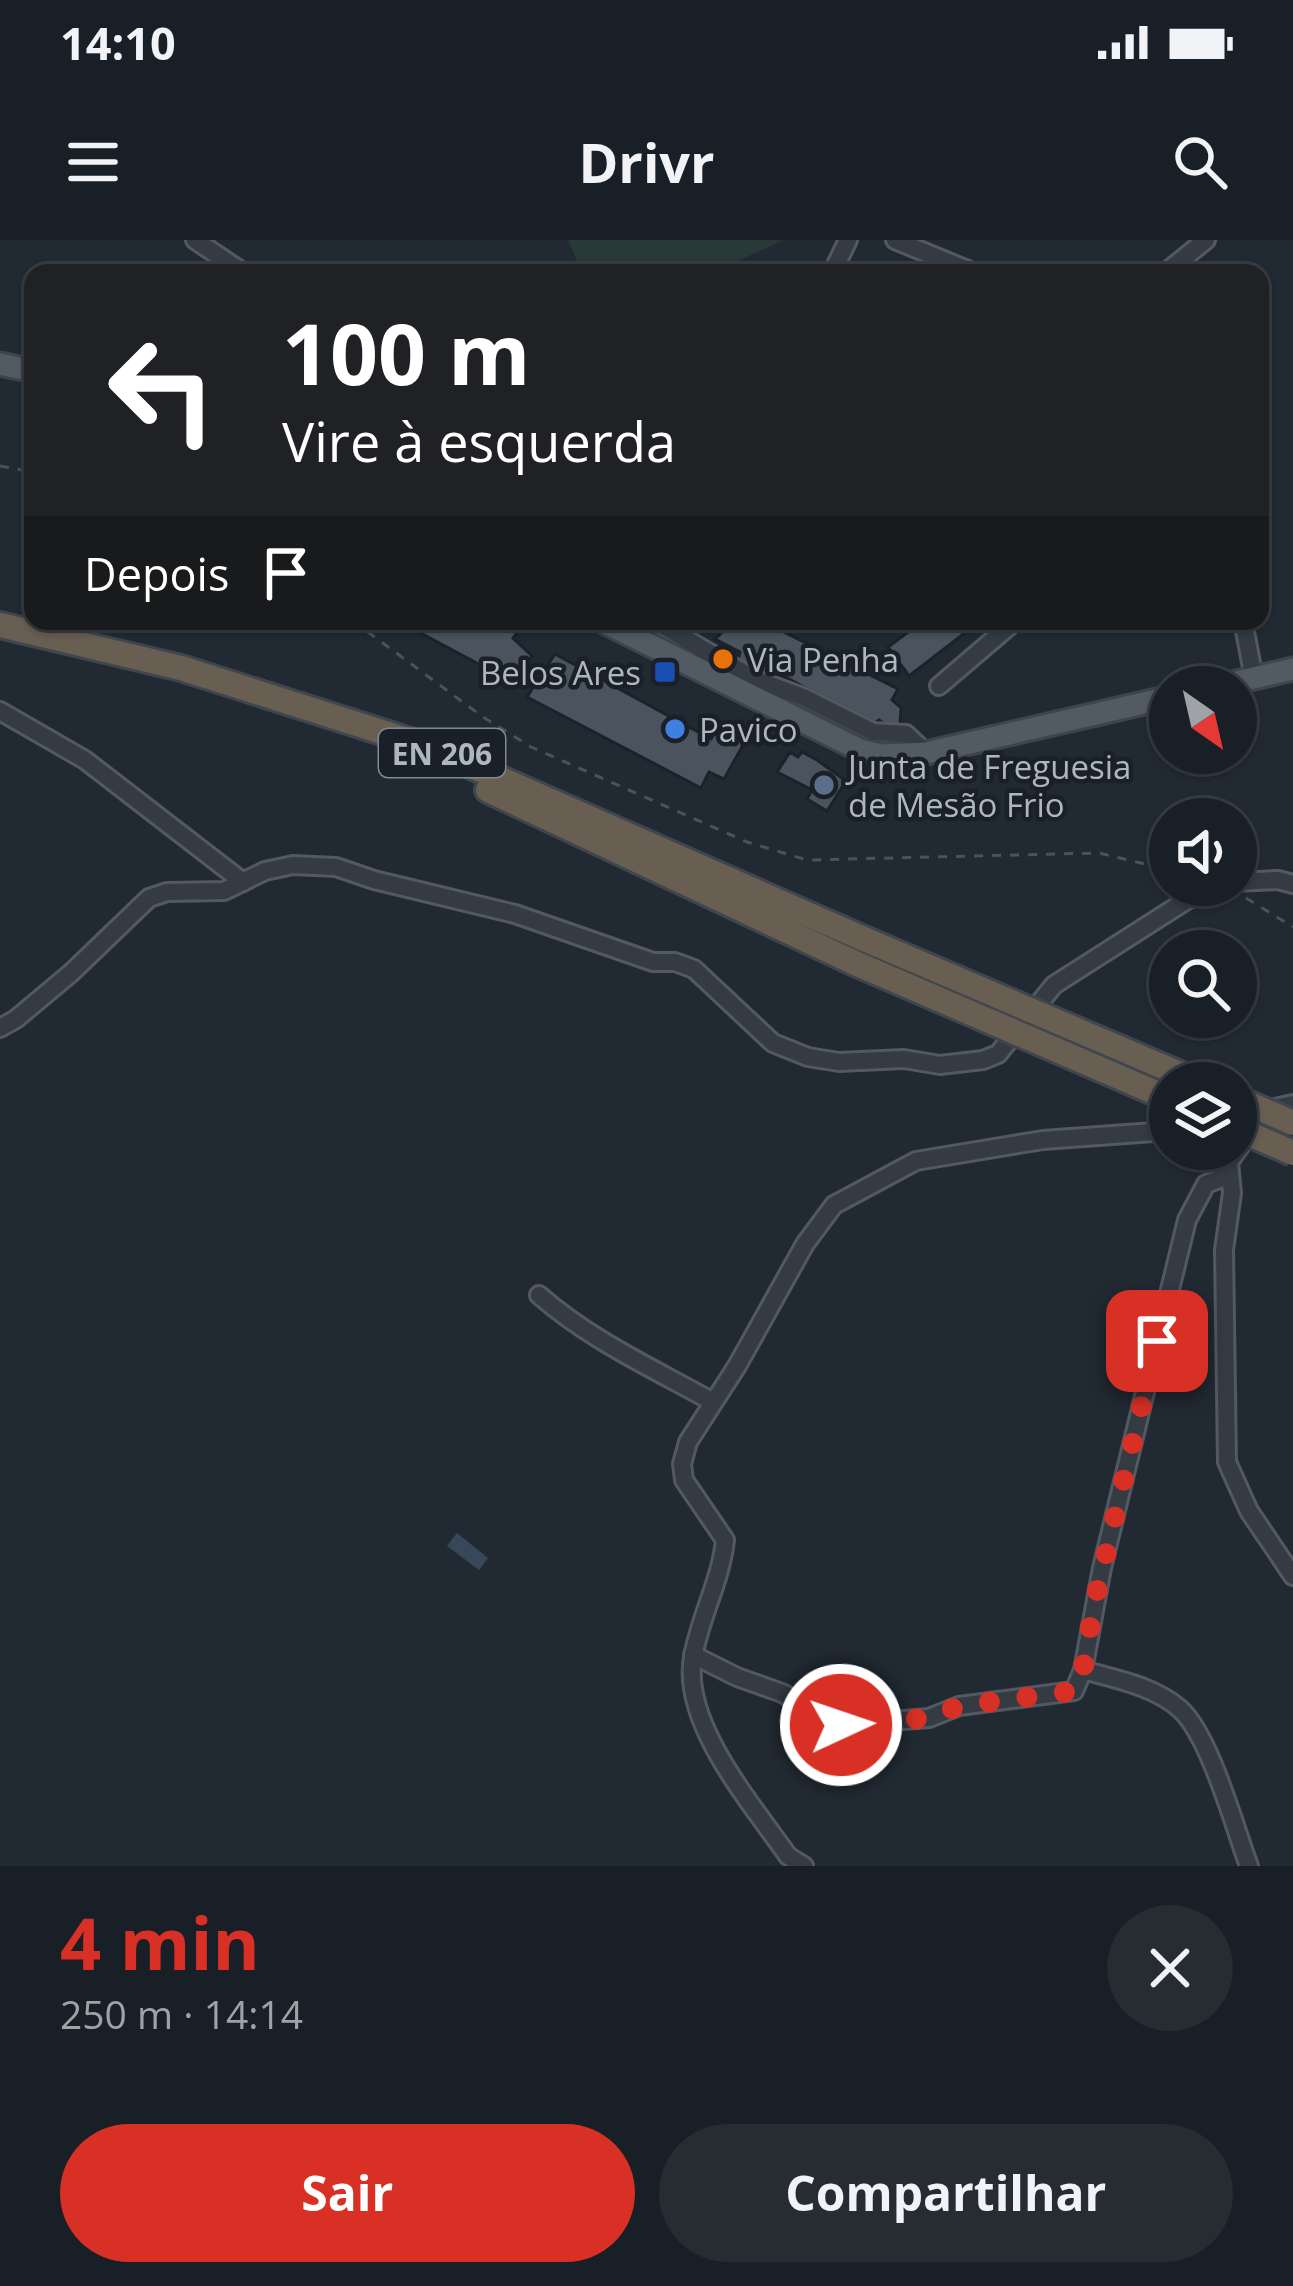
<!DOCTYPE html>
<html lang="pt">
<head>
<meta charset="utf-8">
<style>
	body { margin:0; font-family:"Open Sans",sans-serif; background:#262c32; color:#f1f3f6; height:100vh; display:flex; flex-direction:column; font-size:45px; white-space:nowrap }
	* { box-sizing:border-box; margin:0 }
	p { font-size:39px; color:#9fa2a7 }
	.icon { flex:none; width:66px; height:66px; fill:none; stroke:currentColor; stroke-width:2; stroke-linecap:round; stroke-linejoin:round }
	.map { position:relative; height:1626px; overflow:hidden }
	.side { display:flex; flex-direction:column; background:#191f26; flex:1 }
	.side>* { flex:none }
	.guide { position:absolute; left:24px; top:24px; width:1245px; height:366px; border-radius:24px; box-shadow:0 3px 9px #0004,0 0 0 3px #373d43; background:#202124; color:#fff; overflow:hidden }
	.needle { width:78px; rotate:146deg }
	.fabs { position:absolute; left:1149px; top:426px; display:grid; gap:24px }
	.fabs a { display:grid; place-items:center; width:108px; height:108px; border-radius:50%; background:#191f26; box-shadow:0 3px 9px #0004,0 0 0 3px #373d43; font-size:60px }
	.pin { position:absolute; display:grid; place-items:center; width:102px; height:102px; color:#fff; margin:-51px; border-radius:24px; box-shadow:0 6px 18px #0006 }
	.me { position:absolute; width:132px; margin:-66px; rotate:87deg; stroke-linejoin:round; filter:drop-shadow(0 0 9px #0008) }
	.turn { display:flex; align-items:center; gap:42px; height:252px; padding:0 60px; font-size:54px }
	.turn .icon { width:156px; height:156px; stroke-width:2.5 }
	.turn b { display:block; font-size:84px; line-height:102px }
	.then { display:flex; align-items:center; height:114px; padding:0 60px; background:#0003; gap:24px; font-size:45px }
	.round { display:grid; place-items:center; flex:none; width:126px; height:126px; border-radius:63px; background:#262c32 }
	.summary { display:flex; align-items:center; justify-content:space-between; height:204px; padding:0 60px }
	h1 { font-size:72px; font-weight:700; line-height:90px; color:#d93025 }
	.cta { display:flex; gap:24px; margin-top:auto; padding:24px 60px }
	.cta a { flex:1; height:138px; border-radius:72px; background:#d93025; color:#fff; font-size:48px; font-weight:700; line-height:138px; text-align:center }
	.cta a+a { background:#262c32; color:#f1f3f6 }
	.status { display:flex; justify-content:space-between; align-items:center; height:84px; padding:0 60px; background:#191f26; direction:ltr }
	.status svg { height:33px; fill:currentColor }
	header { display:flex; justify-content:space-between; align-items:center; height:156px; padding:0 60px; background:#191f26; font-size:54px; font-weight:700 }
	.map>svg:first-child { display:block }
	.green { fill:#293938 }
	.water { fill:#38485a }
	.building { fill:#4a535e; stroke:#1c222a; stroke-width:3 }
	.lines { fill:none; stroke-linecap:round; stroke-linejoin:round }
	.minor-casing { stroke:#525961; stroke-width:22 }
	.major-casing { stroke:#3e444d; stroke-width:27 }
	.highway-casing { stroke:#3f464e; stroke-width:30 }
	.path { stroke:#465658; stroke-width:3; stroke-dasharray:9 9; stroke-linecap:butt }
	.minor { stroke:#343b43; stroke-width:16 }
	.major { stroke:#525a63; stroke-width:21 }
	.highway { stroke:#685e52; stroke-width:24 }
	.highway-bridge-casing { stroke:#3f464e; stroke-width:30; stroke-linecap:butt }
	.highway-bridge { stroke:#685e52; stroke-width:24 }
	.route { stroke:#d93025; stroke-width:21; stroke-dasharray:0 37.8 }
	.food-dot { fill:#e8710a; stroke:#1a2027; stroke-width:4.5 }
	.transit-dot { fill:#1a4fb4; stroke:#1a2027; stroke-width:4.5 }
	.shop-dot { fill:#3f7fe0; stroke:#1a2027; stroke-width:4.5 }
	.service-dot { fill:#5c6f8a; stroke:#1a2027; stroke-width:4.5 }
	.labels { text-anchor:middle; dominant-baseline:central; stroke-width:9; stroke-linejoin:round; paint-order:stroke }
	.shield { fill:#1a2027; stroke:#828992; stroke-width:3 }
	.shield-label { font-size:30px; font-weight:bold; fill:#aeb6c0 }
	.poi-label { font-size:33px; fill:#aeb6c0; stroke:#1a2027; text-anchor:start }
</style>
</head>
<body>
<div class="status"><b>14:10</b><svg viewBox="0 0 49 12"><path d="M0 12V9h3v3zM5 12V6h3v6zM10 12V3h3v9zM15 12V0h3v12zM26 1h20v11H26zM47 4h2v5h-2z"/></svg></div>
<header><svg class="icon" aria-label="menu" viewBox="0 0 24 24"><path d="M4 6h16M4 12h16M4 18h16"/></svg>Drivr<svg class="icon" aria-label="search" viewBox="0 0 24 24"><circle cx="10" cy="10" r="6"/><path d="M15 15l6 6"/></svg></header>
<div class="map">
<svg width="1293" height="1626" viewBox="0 0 1293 1626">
	<rect width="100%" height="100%" fill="#212932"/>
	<!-- green -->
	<polygon class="green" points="568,0 784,0 711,33 582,33"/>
	<!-- water -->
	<polygon class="water" points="457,1293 488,1318 479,1330 447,1306"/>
	<!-- building -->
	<g class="building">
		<polygon points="398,381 494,381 517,393 513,398 532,416 506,449 486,428"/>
		<polygon points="746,381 762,381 898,449 892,460 901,468 900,484 891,489 879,480 874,484 768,428 760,440 738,420 740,412 715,399 728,387 736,390"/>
		<polygon points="923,381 964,381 970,389 909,436 888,407"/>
		<polygon points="555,414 711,499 720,483 747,498 724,539 709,532 701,548 527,457"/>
		<polygon points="790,512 798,517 802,512 817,520 846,541 827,571 807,559 812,550 777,532"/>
	</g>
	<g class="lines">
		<!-- minor casing -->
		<g class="minor-casing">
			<g id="minor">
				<polyline points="195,0 244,33"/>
				<polyline points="895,0 975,33"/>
				<polyline points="832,33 848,0"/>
				<polyline points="1165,33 1206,0"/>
				<polyline points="639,381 649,405"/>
				<polyline points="655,381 754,439 803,457 873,492 906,494 926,513"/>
				<polyline points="1243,381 1254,438"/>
				<polyline points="939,446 1015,381"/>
				<polyline points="0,471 85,520 243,642"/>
				<polyline points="1236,642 1278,640 1293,644"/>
				<polyline points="0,788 16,779 71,733 149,658 167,652 224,651 265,631 293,625 336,627 374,640 515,674 653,722 675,722 694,729 773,803 808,817 839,822 904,819 940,825 983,820 998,814 1054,745 1187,660 1222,645"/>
				<polyline points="1293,864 1266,870 1229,922 1232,953 1224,1010 1227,1222 1249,1271 1293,1336"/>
				<path d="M539 1055C590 1100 654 1129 713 1162"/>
				<polyline points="693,1415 737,1437 782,1453 841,1485 929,1478 959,1466 1074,1451 1083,1430 1102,1328 1187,980 1206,944 1230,935"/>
				<path d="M1083 1430C1115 1439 1154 1446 1180 1469 1210 1496 1234 1586 1249 1626"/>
				<path d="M804 1626 788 1616C752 1564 681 1483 693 1417 700 1377 721 1340 725 1300L684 1240 682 1224 688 1202 737 1126 805 1004 834 965 916 921 1043 900 1154 892 1170 896"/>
			</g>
		</g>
		<!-- major casing -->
		<g class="major-casing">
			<g id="major">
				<polyline points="0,124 33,131"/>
				<polyline points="602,381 860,510 881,515 926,513 1170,457"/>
				<polyline points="1215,447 1293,429"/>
			</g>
		</g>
		<!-- highway casing -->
		<g class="highway-casing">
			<g id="highway">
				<polyline points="0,385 181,428 426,506 864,699"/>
				<polyline points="488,550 855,723"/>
			</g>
		</g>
		<!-- path -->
		<g class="path">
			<polyline points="0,226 33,232"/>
			<polyline points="353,381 483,477 531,507 747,602 807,620 1099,613 1170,630"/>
			<polyline points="1246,658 1293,687"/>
		</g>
		<!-- minor -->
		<use href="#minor" class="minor"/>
		<!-- major -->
		<use href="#major" class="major"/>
		<!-- highway -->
		<use href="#highway" class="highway"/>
		<!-- highway-bridge casing -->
		<g class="highway-bridge-casing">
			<g id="highway-bridge">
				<polyline points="864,699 1201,843"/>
				<polyline points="855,723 1170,859"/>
				<polyline points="1236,858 1293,883"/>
				<polyline points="1236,888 1293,913"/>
			</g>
		</g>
		<!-- highway-bridge -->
		<use href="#highway-bridge" class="highway-bridge"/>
	</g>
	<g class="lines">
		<!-- route -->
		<polyline class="route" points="841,1485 928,1478 959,1466 1074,1451 1083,1430 1094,1364 1157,1101"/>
	</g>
	<!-- markers -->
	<circle class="food-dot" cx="723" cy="419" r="12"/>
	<rect class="transit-dot" x="653" y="420" width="24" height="24" rx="6"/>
	<circle class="shop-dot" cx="675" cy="489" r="12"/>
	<circle class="service-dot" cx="824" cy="545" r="12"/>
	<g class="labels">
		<!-- shield labels -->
		<rect class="shield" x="379" y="489" width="126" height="48" rx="9"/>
		<g class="shield-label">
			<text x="442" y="513">EN 206</text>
		</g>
		<!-- poi labels -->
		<g class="poi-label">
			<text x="747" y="419">Via Penha</text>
			<text x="641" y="432" text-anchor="end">Belos Ares</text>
			<text x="699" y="489">Pavico</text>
			<text x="848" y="526">Junta de Freguesia<tspan x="848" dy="38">de Mesão Frio</tspan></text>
		</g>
	</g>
</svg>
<div class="fabs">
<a><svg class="needle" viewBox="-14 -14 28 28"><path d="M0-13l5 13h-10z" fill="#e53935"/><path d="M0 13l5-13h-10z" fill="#9fa2a7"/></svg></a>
<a><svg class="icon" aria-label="sound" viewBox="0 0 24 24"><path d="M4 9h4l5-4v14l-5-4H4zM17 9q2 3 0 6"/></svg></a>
<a><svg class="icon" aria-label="search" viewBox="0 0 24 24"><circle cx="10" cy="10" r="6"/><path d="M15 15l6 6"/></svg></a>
<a><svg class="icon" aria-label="layers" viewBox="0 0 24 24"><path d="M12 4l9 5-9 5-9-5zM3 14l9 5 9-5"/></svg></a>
</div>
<div class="pin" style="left:1157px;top:1101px;background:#d93025"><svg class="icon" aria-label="arrive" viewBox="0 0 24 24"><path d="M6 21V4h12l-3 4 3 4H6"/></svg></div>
<svg class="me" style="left:841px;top:1485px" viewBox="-20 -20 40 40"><circle r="17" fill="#d93025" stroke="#fff" stroke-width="3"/><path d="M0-11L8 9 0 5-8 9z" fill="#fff"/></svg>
<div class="guide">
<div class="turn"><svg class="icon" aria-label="left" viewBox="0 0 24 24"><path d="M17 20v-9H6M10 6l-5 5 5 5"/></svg><div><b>100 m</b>Vire à esquerda</div></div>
<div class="then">Depois<svg class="icon" aria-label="arrive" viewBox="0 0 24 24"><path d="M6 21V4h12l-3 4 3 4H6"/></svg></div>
</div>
</div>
<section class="side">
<div class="summary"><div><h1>4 min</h1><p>250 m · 14:14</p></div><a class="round"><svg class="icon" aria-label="close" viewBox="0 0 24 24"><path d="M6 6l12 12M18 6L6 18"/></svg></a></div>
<div class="cta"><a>Sair</a><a>Compartilhar</a></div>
</section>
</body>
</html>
